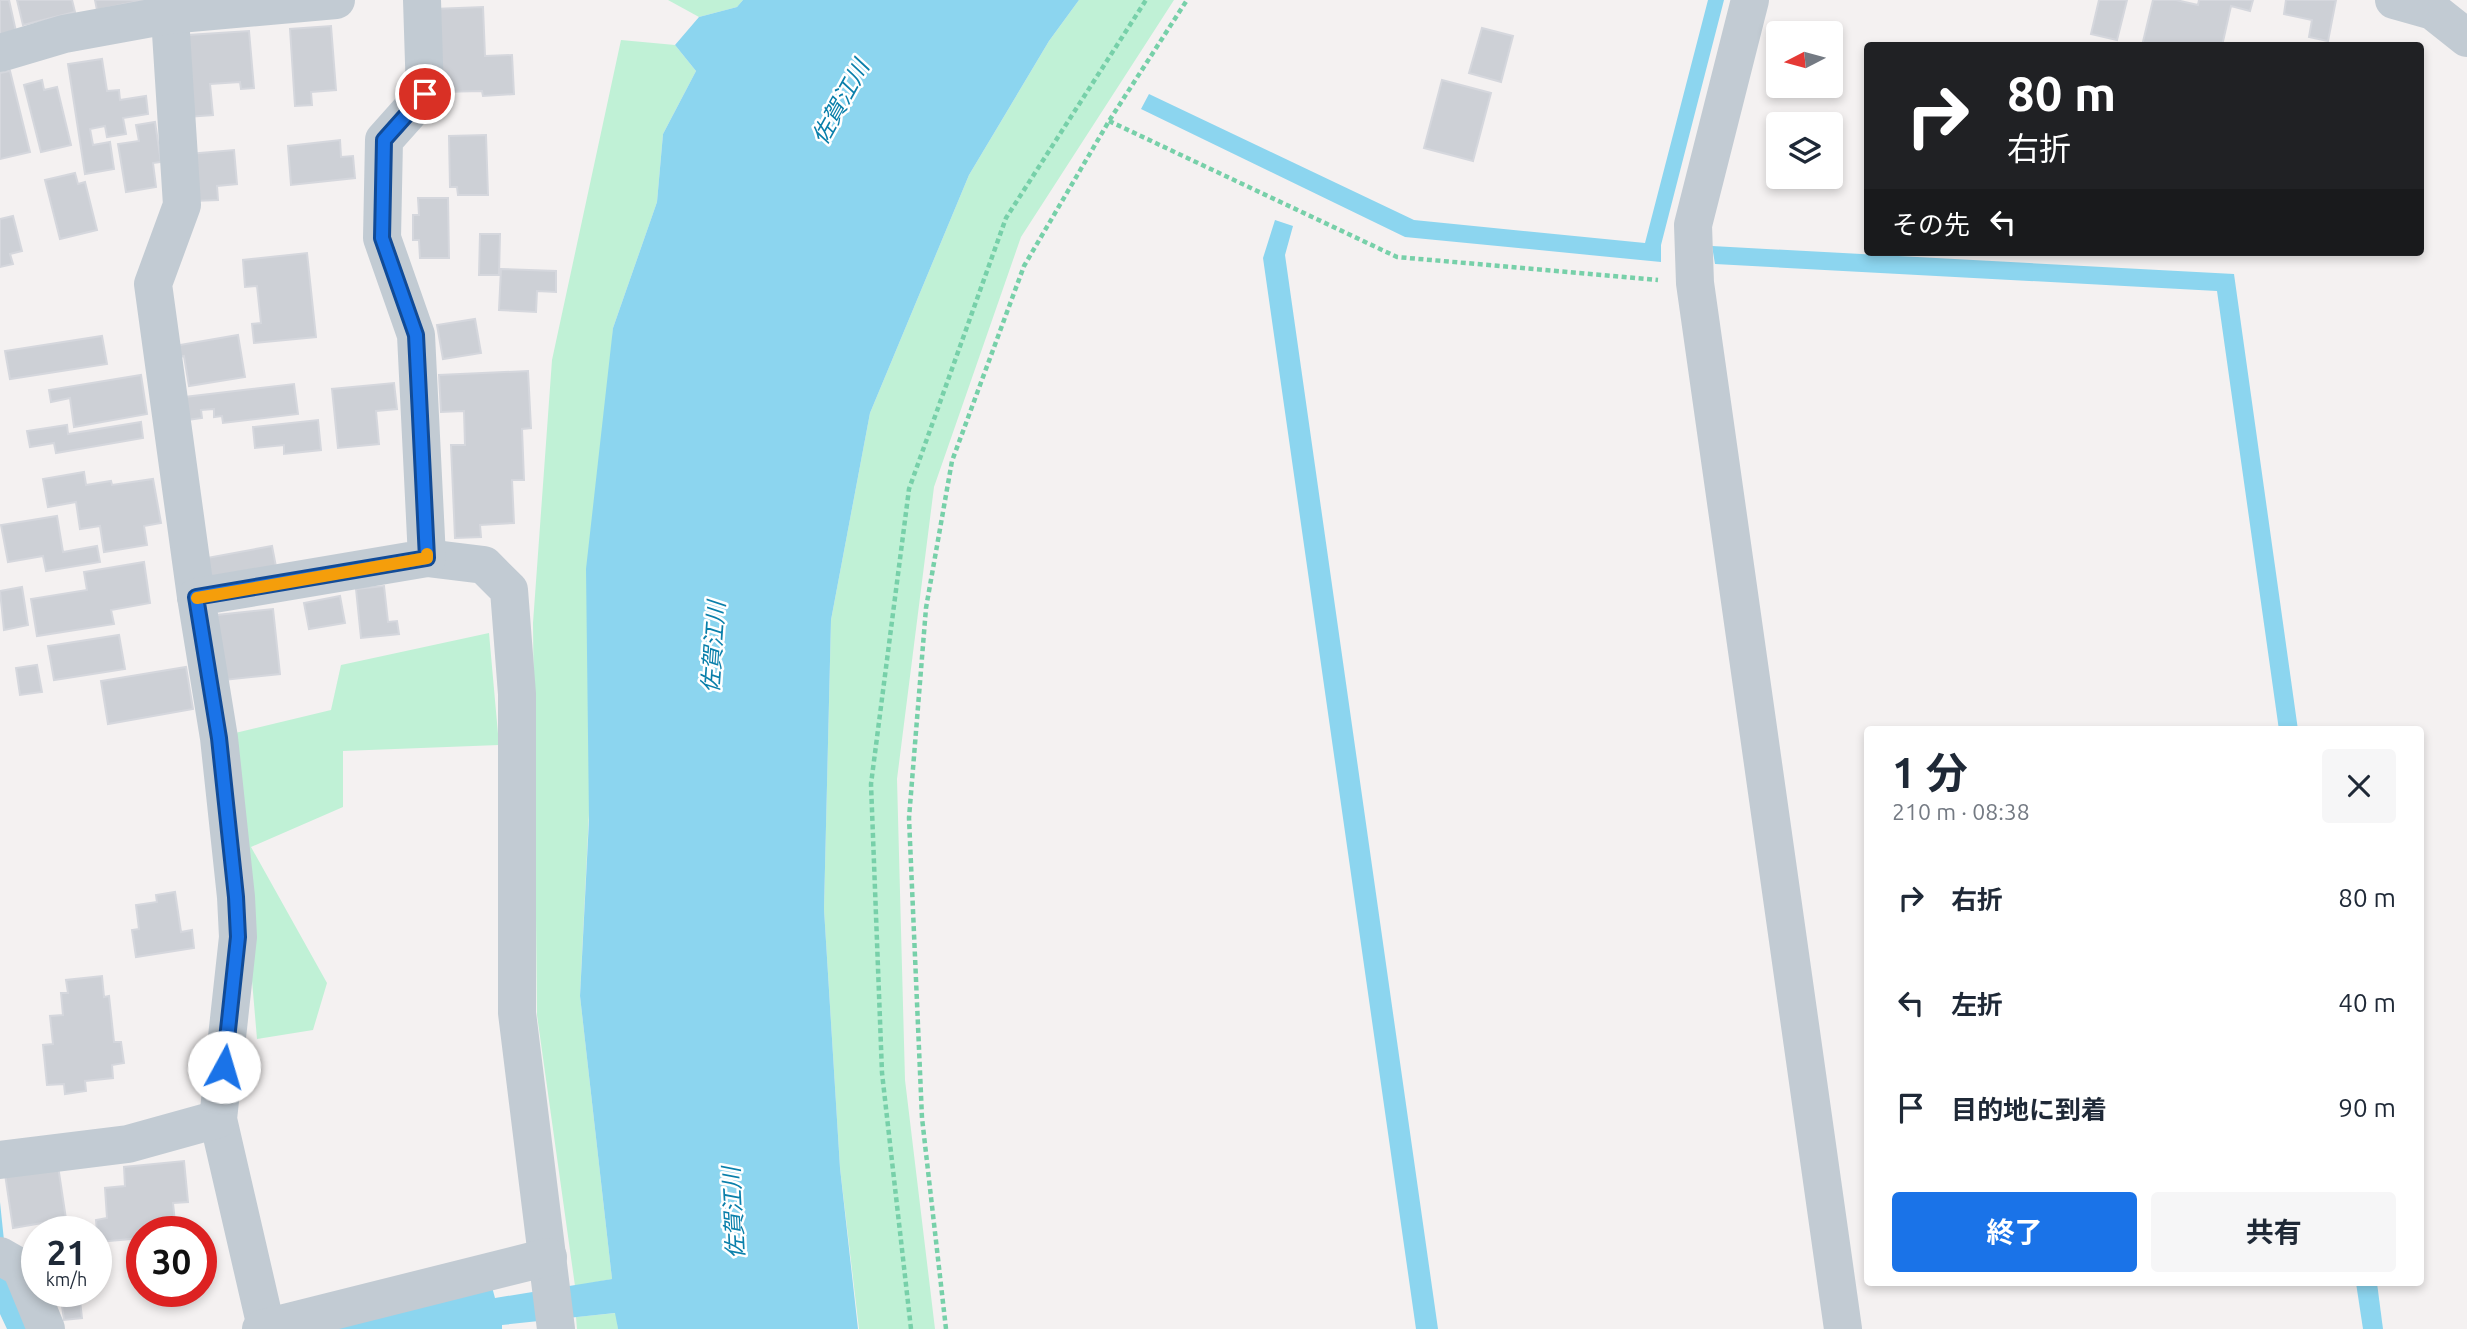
<!DOCTYPE html>
<html lang="ja">
<head>
<meta charset="utf-8">
<style>
	body { margin:0; font-family:Ubuntu,"Noto Sans JP",sans-serif; background:#f6f6f7; color:#1f2937; height:100vh; display:flex; flex-direction:column; font-size:26px; white-space:nowrap }
	* { box-sizing:border-box; margin:0 }
	p { font-size:23px; color:#747a83 }
	.icon { flex:none; width:38px; height:38px; fill:none; stroke:currentColor; stroke-width:2; stroke-linecap:round; stroke-linejoin:round }
	.map { position:relative; flex:1; overflow:hidden }
	.drawer { position:absolute; left:1864px; top:726px; width:560px; height:560px; display:flex; flex-direction:column; background:#fff; border-radius:7px; box-shadow:0 4px 10px #0003 }
	.drawer>* { flex:none }
	.banner { position:absolute; left:1864px; top:42px; width:560px; height:214px; border-radius:7px; box-shadow:0 4px 10px #0003; background:#202124; color:#fff; overflow:hidden }
	.needle { width:46px; rotate:264deg }
	.controls { position:absolute; left:1766px; top:21px; display:grid; gap:14px }
	.controls a { display:grid; place-items:center; width:77px; height:77px; border-radius:7px; background:#fff; box-shadow:0 4px 10px #0003; font-size:35px }
	.speed { position:absolute; left:21px; top:1216px; display:flex; gap:14px; font-size:35px; font-weight:700; text-align:center }
	.speed>* { display:grid; place-content:center; width:91px; height:91px; border-radius:50%; background:#fff; box-shadow:0 4px 10px #0003; line-height:1 }
	.speed small { font-size:18px; font-weight:400 }
	.speed .limit { border:10px solid #d22; background:#fff; color:#111 }
	.pin { position:absolute; display:grid; place-items:center; width:60px; height:60px; color:#fff; margin:-30px; border:4px solid #fff; border-radius:50%; box-shadow:0 2px 7px #0007 }
	.me { position:absolute; width:77px; margin:-38px; rotate:6deg; stroke-linejoin:round; filter:drop-shadow(0 0 5px #0008) }
	.turn { display:flex; align-items:center; gap:24px; height:147px; padding:0 28px; font-size:32px }
	.turn .icon { width:91px; height:91px; stroke-width:2.5 }
	.turn b { display:block; font-size:49px; line-height:60px }
	.then { display:flex; align-items:center; height:66px; padding:0 28px; background:#0003; gap:14px; font-size:26px }
	.round { display:grid; place-items:center; flex:none; width:74px; height:74px; border-radius:7px; background:#f6f6f7 }
	.headline { display:flex; align-items:center; justify-content:space-between; height:119px; padding:0 28px }
	h1 { font-size:42px; font-weight:700; line-height:52px }
	.cta { display:flex; gap:14px; margin-top:auto; padding:14px 28px }
	.cta a { flex:1; height:80px; border-radius:7px; background:#1a73e8; color:#fff; font-size:28px; font-weight:700; line-height:80px; text-align:center }
	.cta a+a { background:#f6f6f7; color:#1f2937 }
	ul { padding:0; list-style:none }
	li { display:flex; align-items:center; gap:21px; height:105px; padding:0 28px }
	li div { flex:1 }
	li b { display:block; font-size:26px }
	li em { font-style:normal }
	.map>svg:first-child { display:block }
	.green { fill:#c0f1d6 }
	.water { fill:#8cd5ef }
	.building { fill:#cdd0d6; stroke:#d5d7dd; stroke-width:2 }
	.lines { fill:none; stroke-linecap:round; stroke-linejoin:round }
	.path { stroke:#77d0a9; stroke-width:4.5; stroke-dasharray:5 3.5; stroke-linecap:butt }
	.minor { stroke:#c2cbd3; stroke-width:38 }
	.route-casing { stroke:#114b97; stroke-width:18 }
	.route { stroke:#1a73e8; stroke-width:12 }
	.slow { stroke:#f59e0b; stroke-width:12 }
	.labels { text-anchor:middle; dominant-baseline:central; stroke-width:5; stroke-linejoin:round; paint-order:stroke }
	.water-label { font-size:23px; font-style:italic; fill:#097faa; stroke:#fff }
</style>
</head>
<body>
<div class="map">
<svg width="2467" height="1329" viewBox="0 0 2467 1329">
	<rect width="100%" height="100%" fill="#f4f1f1"/>
	<!-- green -->
	<g class="green">
		<polygon points="668,0 743,0 737,7 699,17"/>
		<polygon points="1079,0 1174,0 1021,237 934,487 897,779 905,1080 935,1329 859,1329 840,1168 824,909 831,620 870,413 969,175 1049,41"/>
		<polygon points="621,40 675,45 696,71 663,134 657,202 613,328 580,996 612,1279 575,1286 537,1015 533,623 552,360"/>
		<polygon points="489,633 499,745 343,751 343,807 251,847 327,983 313,1030 257,1039 231,734 331,710 341,665"/>
		<polygon points="616,1313 618,1329 577,1329 576,1317"/>
	</g>
	<!-- water -->
	<g class="water">
		<polygon points="743,0 1079,0 1049,41 969,175 870,413 831,620 824,909 840,1168 858,1329 618,1329 615,1313 502,1325 502,1329 335,1329 492,1287 495,1298 612,1279 580,996 589,820 586,569 613,328 657,202 663,134 696,71 675,45 699,17 737,7"/>
		<polygon points="1708,0 1724,0 1661,245 1661,262 1405,237 1141,109 1149,94 1414,220 1645,243"/>
		<polygon points="1275,220 1293,226 1285,255 1438,1329 1416,1329 1263,258"/>
		<polygon points="1712,246 2234,274 2298,730 2279,730 2217,291 1715,264"/>
		<polygon points="0,1202 8,1279 34,1329 7,1329 0,1314"/>
		<polygon points="2356,1283 2377,1283 2383,1329 2363,1329"/>
	</g>
	<!-- building -->
	<g class="building">
		<polygon points="0,0 9,0 17,36 0,40"/>
		<polygon points="17,0 72,0 75,12 23,25"/>
		<polygon points="95,0 144,0 97,10"/>
		<polygon points="2099,0 2127,0 2117,40 2091,34"/>
		<polygon points="2153,0 2176,0 2198,5 2199,0 2253,0 2250,11 2231,6 2222,46 2142,46"/>
		<polygon points="2286,0 2336,0 2328,41 2309,37 2312,20 2284,14"/>
		<polygon points="483,7 485,56 512,55 514,94 483,96 482,91 439,92 434,9"/>
		<polygon points="331,26 336,90 311,92 312,105 295,106 290,29"/>
		<polygon points="1482,28 1513,36 1501,82 1469,73"/>
		<polygon points="249,31 254,88 241,89 240,82 210,84 213,115 187,117 188,35"/>
		<polygon points="102,59 107,91 119,90 120,100 146,96 148,114 123,118 126,134 107,137 105,126 90,129 93,145 110,142 114,169 85,174 68,64"/>
		<polygon points="10,71 30,152 0,159 0,73"/>
		<polygon points="42,80 44,90 57,87 71,145 41,152 24,85"/>
		<polygon points="1442,80 1491,93 1473,161 1424,148"/>
		<polygon points="155,122 161,162 153,163 156,187 126,192 118,144 139,141 136,125"/>
		<polygon points="486,135 488,195 458,195 457,187 450,187 449,136"/>
		<polygon points="340,140 341,157 353,156 355,178 291,185 288,146"/>
		<polygon points="234,150 237,184 217,186 218,200 193,201 189,154"/>
		<polygon points="75,173 78,184 85,182 97,230 60,239 45,180"/>
		<polygon points="418,198 448,198 449,258 420,258 419,240 413,240 413,215 419,215"/>
		<polygon points="13,216 22,251 10,254 13,264 0,267 0,219"/>
		<polygon points="480,234 500,234 499,275 479,275"/>
		<polygon points="307,253 316,337 254,343 252,324 261,323 257,286 245,287 243,260"/>
		<polygon points="501,269 556,271 556,292 537,291 536,312 499,310"/>
		<polygon points="475,319 481,353 443,359 437,325"/>
		<polygon points="238,335 245,377 189,386 184,356 176,358 174,346"/>
		<polygon points="102,336 107,364 10,379 5,351"/>
		<polygon points="528,371 531,428 522,429 524,480 512,480 514,523 480,525 481,537 455,538 451,445 465,445 464,411 441,412 439,375"/>
		<polygon points="141,375 147,414 74,427 70,398 51,402 49,390"/>
		<polygon points="394,383 397,409 376,411 379,444 338,448 332,389"/>
		<polygon points="294,384 298,414 223,423 222,416 214,417 214,409 201,410 202,418 187,420 185,397"/>
		<polygon points="318,420 321,450 284,454 284,445 255,448 253,427"/>
		<polygon points="141,422 143,438 56,453 54,443 30,447 27,431 67,425 68,434"/>
		<polygon points="84,472 86,485 111,481 112,485 153,479 161,523 144,526 147,545 104,552 100,526 80,529 76,502 48,507 43,479"/>
		<polygon points="57,516 63,552 97,546 100,562 46,571 43,556 8,562 1,525"/>
		<polygon points="272,546 277,572 213,584 207,558"/>
		<polygon points="144,562 150,603 111,610 114,624 37,636 31,599 87,590 84,572"/>
		<polygon points="384,586 388,622 397,621 399,634 361,638 356,589"/>
		<polygon points="22,587 28,625 4,630 0,591"/>
		<polygon points="340,596 345,623 309,629 304,603"/>
		<polygon points="273,609 280,674 224,680 217,615"/>
		<polygon points="119,635 125,669 54,680 48,646"/>
		<polygon points="37,665 42,692 20,695 16,668"/>
		<polygon points="186,667 193,709 108,724 101,681"/>
		<polygon points="175,892 181,932 192,930 194,948 136,957 132,930 139,929 136,905 157,902 156,895"/>
		<polygon points="102,976 104,997 109,996 114,1042 121,1042 124,1063 112,1065 113,1078 85,1081 86,1091 65,1094 64,1084 47,1085 43,1045 53,1044 50,1016 63,1015 61,993 68,993 66,980"/>
		<polygon points="184,1161 188,1202 173,1203 176,1232 142,1232 142,1238 98,1242 96,1220 107,1218 105,1188 125,1186 124,1167"/>
		<polygon points="58,1166 66,1219 13,1228 5,1174"/>
		<polygon points="60,1292 79,1292 82,1318 64,1320"/>
	</g>
	<g class="lines">
		<!-- path -->
		<g class="path">
			<polyline points="1109,121 1397,257 1658,280"/>
			<polyline points="911,1329 882,1073 871,784 909,489 1006,218 1146,0"/>
			<polyline points="946,1329 922,1118 909,818 926,608 952,461 1024,266 1109,121 1187,0"/>
		</g>
		<!-- minor -->
		<g class="minor">
			<polyline points="1750,0 1693,225 1695,283 1843,1329"/>
			<polyline points="2394,0 2433,11 2467,38"/>
			<polyline points="171,33 182,205 153,284 196,597 219,738 236,897 238,937 218,1119 266,1327"/>
			<polyline points="0,53 64,34 168,15 336,0"/>
			<polyline points="427,558 484,565 509,590 517,694 517,1013 556,1329"/>
			<polyline points="196,597 427,558 416,335 382,238 384,140 425,94 422,0"/>
			<polyline points="0,1160 128,1144 218,1119"/>
			<polyline points="0,1256 21,1268 46,1329"/>
			<polyline points="261,1329 548,1257"/>
		</g>
	</g>
	<g class="lines">
		<!-- route casing -->
		<g class="route-casing">
			<polyline id="route" points="224,1067 238,937 236,897 219,738 196,597 427,558 416,335 382,238 384,140 425,94"/>
		</g>
		<!-- route -->
		<use href="#route" class="route"/>
		<!-- slow -->
		<polyline class="slow" points="197,598 427,558 427,554"/>
	</g>
	<g class="labels">
		<!-- water labels -->
		<g class="water-label">
			<text transform="translate(840 102) rotate(-61)">佐賀江川</text>
			<text transform="translate(713 647) rotate(-86)">佐賀江川</text>
			<text transform="translate(733 1213) rotate(-93)">佐賀江川</text>
		</g>
	</g>
</svg>
<div class="controls">
<a><svg class="needle" viewBox="-14 -14 28 28"><path d="M0-13l5 13h-10z" fill="#e53935"/><path d="M0 13l5-13h-10z" fill="#747a83"/></svg></a>
<a><svg class="icon" aria-label="layers" viewBox="0 0 24 24"><path d="M12 4l9 5-9 5-9-5zM3 14l9 5 9-5"/></svg></a>
</div>
<div class="speed"><div>21<small>km/h</small></div><div class="limit">30</div></div>
<div class="pin" style="left:425px;top:94px;background:#d93025"><svg class="icon" aria-label="arrive" viewBox="0 0 24 24"><path d="M6 21V4h12l-3 4 3 4H6"/></svg></div>
<svg class="me" style="left:224px;top:1067px" viewBox="-20 -20 40 40"><circle r="19" fill="#fff"/><path d="M0-13L10 11 0 6-10 11z" fill="#1a73e8"/></svg>
<div class="banner">
<div class="turn"><svg class="icon" aria-label="right" viewBox="0 0 24 24"><path d="M7 20v-9h11M14 6l5 5-5 5"/></svg><div><b>80 m</b>右折</div></div>
<div class="then">その先<svg class="icon" aria-label="left" viewBox="0 0 24 24"><path d="M17 20v-9H6M10 6l-5 5 5 5"/></svg></div>
</div>
<section class="drawer">
<div class="headline"><div><h1>1 分</h1><p>210 m · 08:38</p></div><a class="round"><svg class="icon" aria-label="close" viewBox="0 0 24 24"><path d="M6 6l12 12M18 6L6 18"/></svg></a></div>
<ul>
<li><svg class="icon" aria-label="right" viewBox="0 0 24 24"><path d="M7 20v-9h11M14 6l5 5-5 5"/></svg><div><b>右折</b></div><em>80 m</em></li>
<li><svg class="icon" aria-label="left" viewBox="0 0 24 24"><path d="M17 20v-9H6M10 6l-5 5 5 5"/></svg><div><b>左折</b></div><em>40 m</em></li>
<li><svg class="icon" aria-label="arrive" viewBox="0 0 24 24"><path d="M6 21V4h12l-3 4 3 4H6"/></svg><div><b>目的地に到着</b></div><em>90 m</em></li>
</ul>
<div class="cta"><a>終了</a><a>共有</a></div>
</section>
</div>
</body>
</html>
